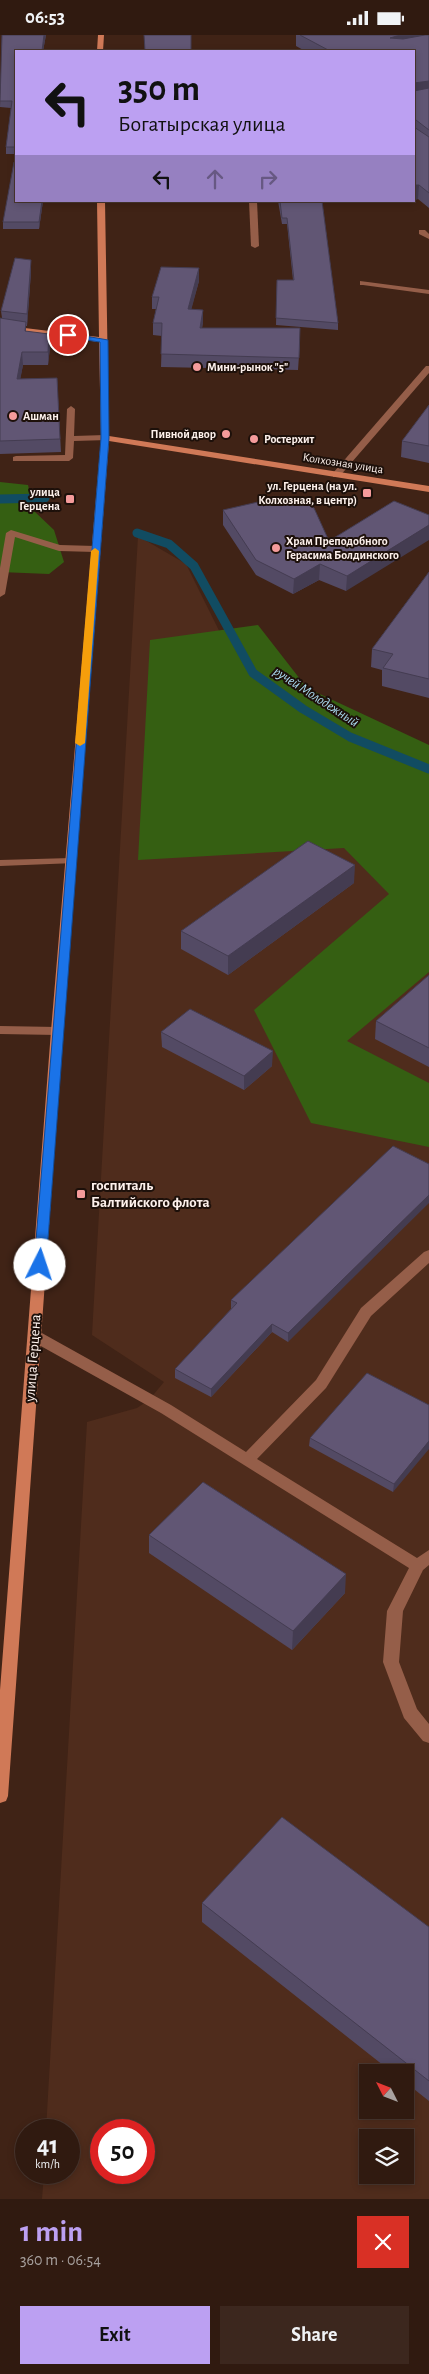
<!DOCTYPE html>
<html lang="en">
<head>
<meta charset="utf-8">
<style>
	body { margin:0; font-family:"Alegreya Sans",sans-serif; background:#3c271e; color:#f1f3f6; height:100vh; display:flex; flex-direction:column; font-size:19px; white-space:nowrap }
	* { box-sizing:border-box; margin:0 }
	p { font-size:16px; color:#a8a19f }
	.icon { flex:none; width:28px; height:28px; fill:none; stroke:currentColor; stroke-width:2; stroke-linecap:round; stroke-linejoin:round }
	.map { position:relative; height:2164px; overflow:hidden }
	.drawer { display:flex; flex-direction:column; background:#301a10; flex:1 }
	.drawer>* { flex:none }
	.guide { position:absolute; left:15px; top:15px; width:400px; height:152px; border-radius:0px; box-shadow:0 2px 8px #0003,0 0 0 1px #4b3830; background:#bca0f2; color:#111; overflow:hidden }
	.needle { width:32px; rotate:312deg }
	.controls { position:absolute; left:359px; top:2029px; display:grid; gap:10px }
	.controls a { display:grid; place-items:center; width:55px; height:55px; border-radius:0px; background:#301a10; box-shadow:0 2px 8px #0003,0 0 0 1px #4b3830; font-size:25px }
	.speed { position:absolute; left:15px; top:2084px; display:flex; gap:10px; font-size:25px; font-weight:700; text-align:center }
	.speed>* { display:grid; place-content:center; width:65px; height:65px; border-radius:50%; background:#301a10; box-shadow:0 2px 8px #0003,0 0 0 1px #4b3830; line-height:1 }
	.speed small { font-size:12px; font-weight:400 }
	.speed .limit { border:8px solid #d22; background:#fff; color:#111 }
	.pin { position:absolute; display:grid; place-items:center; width:42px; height:42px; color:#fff; margin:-21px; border:2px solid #fff; border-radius:50%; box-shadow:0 1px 5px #0007 }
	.me { position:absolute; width:55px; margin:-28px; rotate:4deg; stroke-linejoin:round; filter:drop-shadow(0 0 4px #0008) }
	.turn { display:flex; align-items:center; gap:18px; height:105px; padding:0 20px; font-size:22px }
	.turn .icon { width:65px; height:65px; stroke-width:2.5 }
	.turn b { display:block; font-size:35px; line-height:42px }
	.lanes { display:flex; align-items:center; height:48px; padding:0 20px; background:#0003; justify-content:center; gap:25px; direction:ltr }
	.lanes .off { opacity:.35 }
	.round { display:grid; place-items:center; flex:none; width:52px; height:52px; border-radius:0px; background:#3c271e }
	.head { display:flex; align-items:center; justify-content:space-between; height:85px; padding:0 20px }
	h1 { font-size:30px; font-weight:700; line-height:38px; color:#bca0f2 }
	.cta { display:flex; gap:10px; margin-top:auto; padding:10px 20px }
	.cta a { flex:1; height:58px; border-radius:0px; background:#bca0f2; color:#111; font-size:20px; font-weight:700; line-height:58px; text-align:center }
	.cta a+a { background:#3c271e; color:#f1f3f6 }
	.status { display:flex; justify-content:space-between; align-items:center; height:35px; padding:0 25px; background:#301a10; direction:ltr }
	.status svg { height:14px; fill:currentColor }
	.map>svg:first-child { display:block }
	.built { fill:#4f2c1c; fill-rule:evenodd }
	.forest { fill:#355f12 }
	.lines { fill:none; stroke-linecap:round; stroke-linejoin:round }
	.stream { stroke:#114c62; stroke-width:9 }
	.lane { fill:#955e49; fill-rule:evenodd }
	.secondary { fill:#d07957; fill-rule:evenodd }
	.wall { fill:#534a64 }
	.shaded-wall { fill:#443c51 }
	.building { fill:#615674; stroke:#443c51 }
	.route { fill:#1a73e8; stroke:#114b97 }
	.slow { fill:#f59e0b }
	.poi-dot { fill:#f59b9b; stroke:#1d100a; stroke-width:2 }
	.labels { text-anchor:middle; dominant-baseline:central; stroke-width:4; stroke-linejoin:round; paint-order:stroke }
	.far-poi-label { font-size:12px; font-weight:bold; fill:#fdf1ec; stroke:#1d100a; text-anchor:start }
	.far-street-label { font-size:12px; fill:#fdf1ec; stroke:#1d100a }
	.far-water-label { font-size:14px; font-style:italic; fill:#acdcf2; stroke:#1d100a }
	.poi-label { font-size:15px; font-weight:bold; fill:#fdf1ec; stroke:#1d100a; text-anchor:start }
	.street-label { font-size:15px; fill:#fdf1ec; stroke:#1d100a }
</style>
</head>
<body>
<div class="status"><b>06:53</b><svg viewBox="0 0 49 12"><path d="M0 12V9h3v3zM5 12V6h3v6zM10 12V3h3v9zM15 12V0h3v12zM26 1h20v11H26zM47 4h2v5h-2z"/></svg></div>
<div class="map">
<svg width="429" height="2164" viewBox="0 0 429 2164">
	<rect width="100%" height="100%" fill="#402316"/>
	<!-- built -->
	<path class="built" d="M138 501 186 529 243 644 429 750V2164H42L44 2138H69V2095H46L87 1387 137 1373 149 1365 164 1347 92 1300ZM368 2038H405V2075H368ZM101 2095H144V2138H101ZM368 2102H405V2140H368Z"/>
	<!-- forest -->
	<g class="forest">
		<polygon points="0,447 28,450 34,476 54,495 64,527 49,539 0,537"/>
		<polygon points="258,590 307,653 429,710 429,937 347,1006 429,1048 429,1112 311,1088 254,975 389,859 344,813 138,825 150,605"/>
	</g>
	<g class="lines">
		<!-- stream -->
		<g class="stream">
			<polyline points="0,464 45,463"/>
			<polyline points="137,498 169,509 194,531 253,638 303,674 350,702 429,734"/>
		</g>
		<!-- lane -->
		<g class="lane">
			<polygon points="249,166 257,166 259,211 255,213 251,211"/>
			<polygon points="419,195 425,195 429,199 429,204 419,199"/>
			<polygon points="360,246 429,255 429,259 363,250 360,250"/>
			<polygon points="426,331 429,331 429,338 339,442 333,442 333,438"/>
			<polygon points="71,371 75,374 74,401 105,400 109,403 108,405 74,406 73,423 69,426 13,426 13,422 16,421 65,420 67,374"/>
			<polygon points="11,495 60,510 95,511 100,514 95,517 59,516 15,502 5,559 0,562 0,533 6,498"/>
			<polygon points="71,823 77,826 75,828 0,831 0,825"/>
			<polygon points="0,991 57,992 63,996 57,1000 0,999"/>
			<polygon points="429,1215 429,1228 371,1281 326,1353 257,1424 417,1523 429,1515 429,1530 423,1535 403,1576 399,1627 417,1674 429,1689 429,1708 423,1706 404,1683 383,1627 387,1576 409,1533 161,1378 30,1305 28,1301 30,1297 40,1297 171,1370 246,1417 316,1345 361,1273 424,1217"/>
		</g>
		<!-- secondary -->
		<g class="secondary">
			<polygon points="98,0 104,0 103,16 97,16"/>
			<polygon points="97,166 105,166 109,401 429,451 429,457 109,406 63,996 8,1761 6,1766 0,1768 0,1655 51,996 101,403 99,307 0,294 0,290 99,302"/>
		</g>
	</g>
	<!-- wall -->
	<g class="wall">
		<polygon points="2,0 46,0 43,16 16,16 16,119 6,119 6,112 11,73 0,72"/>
		<polygon points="296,0 429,0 429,173 418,164 414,165 414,16 305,16 296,11"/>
		<polygon points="16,166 43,166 39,194 3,194 3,187"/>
		<polygon points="278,166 322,166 338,288 338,295 276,290 277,245 293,245 287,189 282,189"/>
		<polygon points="31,225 31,237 27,291 26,291 26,296 50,312 48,330 23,330 20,344 57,343 61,417 0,419 0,283 2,283 1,276"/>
		<polygon points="199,233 199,246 191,274 203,275 203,287 202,293 300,306 298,335 161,332 162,301 153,300 153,288 156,274 152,274 152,262"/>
		<polygon points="429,370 429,428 401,422 402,406"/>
		<polygon points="394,466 346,556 319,545 293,559 256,540 223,490 223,475 329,506"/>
		<polygon points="429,537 429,663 382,651 382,635 371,632 372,614"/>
		<polygon points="354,848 228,940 181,914 181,896"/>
		<polygon points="429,940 429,1032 375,1004 376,986"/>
		<polygon points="161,997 272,1031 244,1055 162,1012"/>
		<polygon points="393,1111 288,1307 272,1297 211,1362 175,1343 175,1334 231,1274 231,1265"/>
		<polygon points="429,1370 393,1457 309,1411 310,1403"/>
		<polygon points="149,1500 345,1558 292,1615 149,1518"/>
		<polygon points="202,1868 429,1892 429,2066 405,2047 405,2038 393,2038 202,1887"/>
	</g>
	<!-- shaded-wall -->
	<g class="shaded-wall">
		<polygon points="44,0 46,0 43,16 42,16"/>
		<polygon points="400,0 429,0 389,16 390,3"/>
		<polygon points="429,46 429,60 414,62 414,48"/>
		<polygon points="416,85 415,99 414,100 414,86"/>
		<polygon points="415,150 419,150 418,164 414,165"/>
		<polygon points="42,166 43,166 39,194 39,187"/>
		<polygon points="31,225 31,237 27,291 27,279"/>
		<polygon points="199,233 199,246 188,287 188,274"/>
		<polygon points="203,275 203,287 200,306 200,293"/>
		<polygon points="49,299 50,312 48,330 48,317"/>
		<polygon points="22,317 23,330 18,357 17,344"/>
		<polygon points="429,490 429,505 346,556 347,541"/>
		<polygon points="320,529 319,545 293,559 294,544"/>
		<polygon points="355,830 354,848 228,940 228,921"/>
		<polygon points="273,1016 272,1031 244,1055 244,1041"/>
		<polygon points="429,1160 429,1168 288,1307 288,1298"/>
		<polygon points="272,1289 272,1297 211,1362 211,1354"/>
		<polygon points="429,1406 429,1414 393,1457 394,1449"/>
		<polygon points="346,1539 345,1558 292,1615 293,1596"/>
	</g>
	<!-- building -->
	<g class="building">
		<polygon points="2,0 44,0 42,16 16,16 16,112 6,112 12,66 0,66"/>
		<polygon points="144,0 191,0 191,16 145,16"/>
		<polygon points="300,0 400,0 390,3 403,4 425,0 429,0 429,46 414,48 414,54 414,16 330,16"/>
		<polygon points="429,53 429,95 416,85 414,86 414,56"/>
		<polygon points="414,92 429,102 429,158 419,150 414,150"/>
		<polygon points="14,127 16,127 16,166 42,166 39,187 3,187"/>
		<polygon points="280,166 322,166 338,288 276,283 277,245 294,245 287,183 282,183"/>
		<polygon points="15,223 31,225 27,279 1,276"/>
		<polygon points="161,232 199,233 188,274 203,275 200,293 300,293 299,323 161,319 162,288 153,288 159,262 152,262"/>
		<polygon points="0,283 26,287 25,296 49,299 48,317 22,317 17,344 57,343 60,404 0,406"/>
		<polygon points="429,370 429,411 402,406"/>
		<polygon points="289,463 303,467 314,473 329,506 394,466 429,480 429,490 347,541 320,529 294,544 256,525 223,475 271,464"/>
		<polygon points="429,537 429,644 383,633 393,619 372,614"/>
		<polygon points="308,806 355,830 228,921 181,896"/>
		<polygon points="429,940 429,1013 376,986"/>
		<polygon points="190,974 273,1016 244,1041 161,997"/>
		<polygon points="393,1111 429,1129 429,1160 288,1298 272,1289 211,1354 175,1334 237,1268 231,1265"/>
		<polygon points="367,1338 429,1370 429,1406 394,1449 310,1403"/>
		<polygon points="203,1447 346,1539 293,1596 149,1500"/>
		<polygon points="282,1782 429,1892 429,2046 202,1868"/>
	</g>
	<!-- route -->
	<polygon class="route" points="68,298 108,305 109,403 46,1230 40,1235 34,1230 101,403 100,307 65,302 65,299"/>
	<!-- slow -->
	<polygon class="slow" points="95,513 99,516 85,708 80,711 75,708 91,516"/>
	<!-- markers -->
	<g class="poi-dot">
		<circle cx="197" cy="332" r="5"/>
		<circle cx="13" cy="381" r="5"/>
		<circle cx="226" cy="399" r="5"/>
		<circle cx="254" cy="404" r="5"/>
		<rect x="362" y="453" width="10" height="10" rx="2.5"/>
		<rect x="65" y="459" width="10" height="10" rx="2.5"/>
		<circle cx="276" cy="513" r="5"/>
		<rect x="76" y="1154" width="10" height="10" rx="2.5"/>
	</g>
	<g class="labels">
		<!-- far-poi labels -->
		<g class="far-poi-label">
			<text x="207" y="332">Мини-рынок "5"</text>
			<text x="23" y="381">Ашман</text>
			<text x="216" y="399" text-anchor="end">Пивной двор</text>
			<text x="264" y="404">Ростерхит</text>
			<text x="357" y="451" text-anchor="end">ул. Герцена (на ул.<tspan x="357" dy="14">Колхозная, в центр)</tspan></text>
			<text x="60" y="457" text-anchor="end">улица<tspan x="60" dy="14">Герцена</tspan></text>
			<text x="286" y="506">Храм Преподобного<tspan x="286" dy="14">Герасима Болдинского</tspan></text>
		</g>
		<!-- far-street labels -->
		<g class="far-street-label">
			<text transform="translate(343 428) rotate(9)">Колхозная улица</text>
		</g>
		<!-- far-water labels -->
		<g class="far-water-label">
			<text transform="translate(316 662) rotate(33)">ручей Молодежный</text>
		</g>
		<!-- poi labels -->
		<g class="poi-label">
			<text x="91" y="1150">госпиталь<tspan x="91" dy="17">Балтийского флота</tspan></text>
		</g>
		<!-- street labels -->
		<g class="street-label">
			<text transform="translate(33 1323) rotate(-86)">улица Герцена</text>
		</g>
	</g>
</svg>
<div class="controls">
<a><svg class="needle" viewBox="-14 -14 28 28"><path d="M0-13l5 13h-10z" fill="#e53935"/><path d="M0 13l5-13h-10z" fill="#a8a19f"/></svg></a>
<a><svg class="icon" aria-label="layers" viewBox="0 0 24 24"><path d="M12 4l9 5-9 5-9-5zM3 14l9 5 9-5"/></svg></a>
</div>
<div class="speed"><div>41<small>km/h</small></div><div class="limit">50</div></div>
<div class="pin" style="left:68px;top:300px;background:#d93025"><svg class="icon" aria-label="arrive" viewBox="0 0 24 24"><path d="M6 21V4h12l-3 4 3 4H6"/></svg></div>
<svg class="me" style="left:40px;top:1230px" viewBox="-20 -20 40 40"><circle r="19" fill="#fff"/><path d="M0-13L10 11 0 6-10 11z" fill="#1a73e8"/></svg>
<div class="guide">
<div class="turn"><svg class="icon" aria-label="left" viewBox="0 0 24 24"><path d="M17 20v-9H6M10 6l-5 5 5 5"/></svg><div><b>350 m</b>Богатырская улица</div></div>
<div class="lanes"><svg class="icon" aria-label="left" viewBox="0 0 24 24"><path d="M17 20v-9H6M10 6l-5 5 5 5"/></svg><svg class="icon off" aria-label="ahead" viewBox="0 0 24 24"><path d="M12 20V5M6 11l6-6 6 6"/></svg><svg class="icon off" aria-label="right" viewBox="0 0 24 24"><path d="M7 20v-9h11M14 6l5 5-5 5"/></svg></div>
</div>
</div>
<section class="drawer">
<div class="head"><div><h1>1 min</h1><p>360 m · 06:54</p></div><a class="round" style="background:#d93025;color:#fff"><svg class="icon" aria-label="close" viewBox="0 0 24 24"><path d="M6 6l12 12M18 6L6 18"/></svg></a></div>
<div class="cta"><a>Exit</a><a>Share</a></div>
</section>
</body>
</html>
